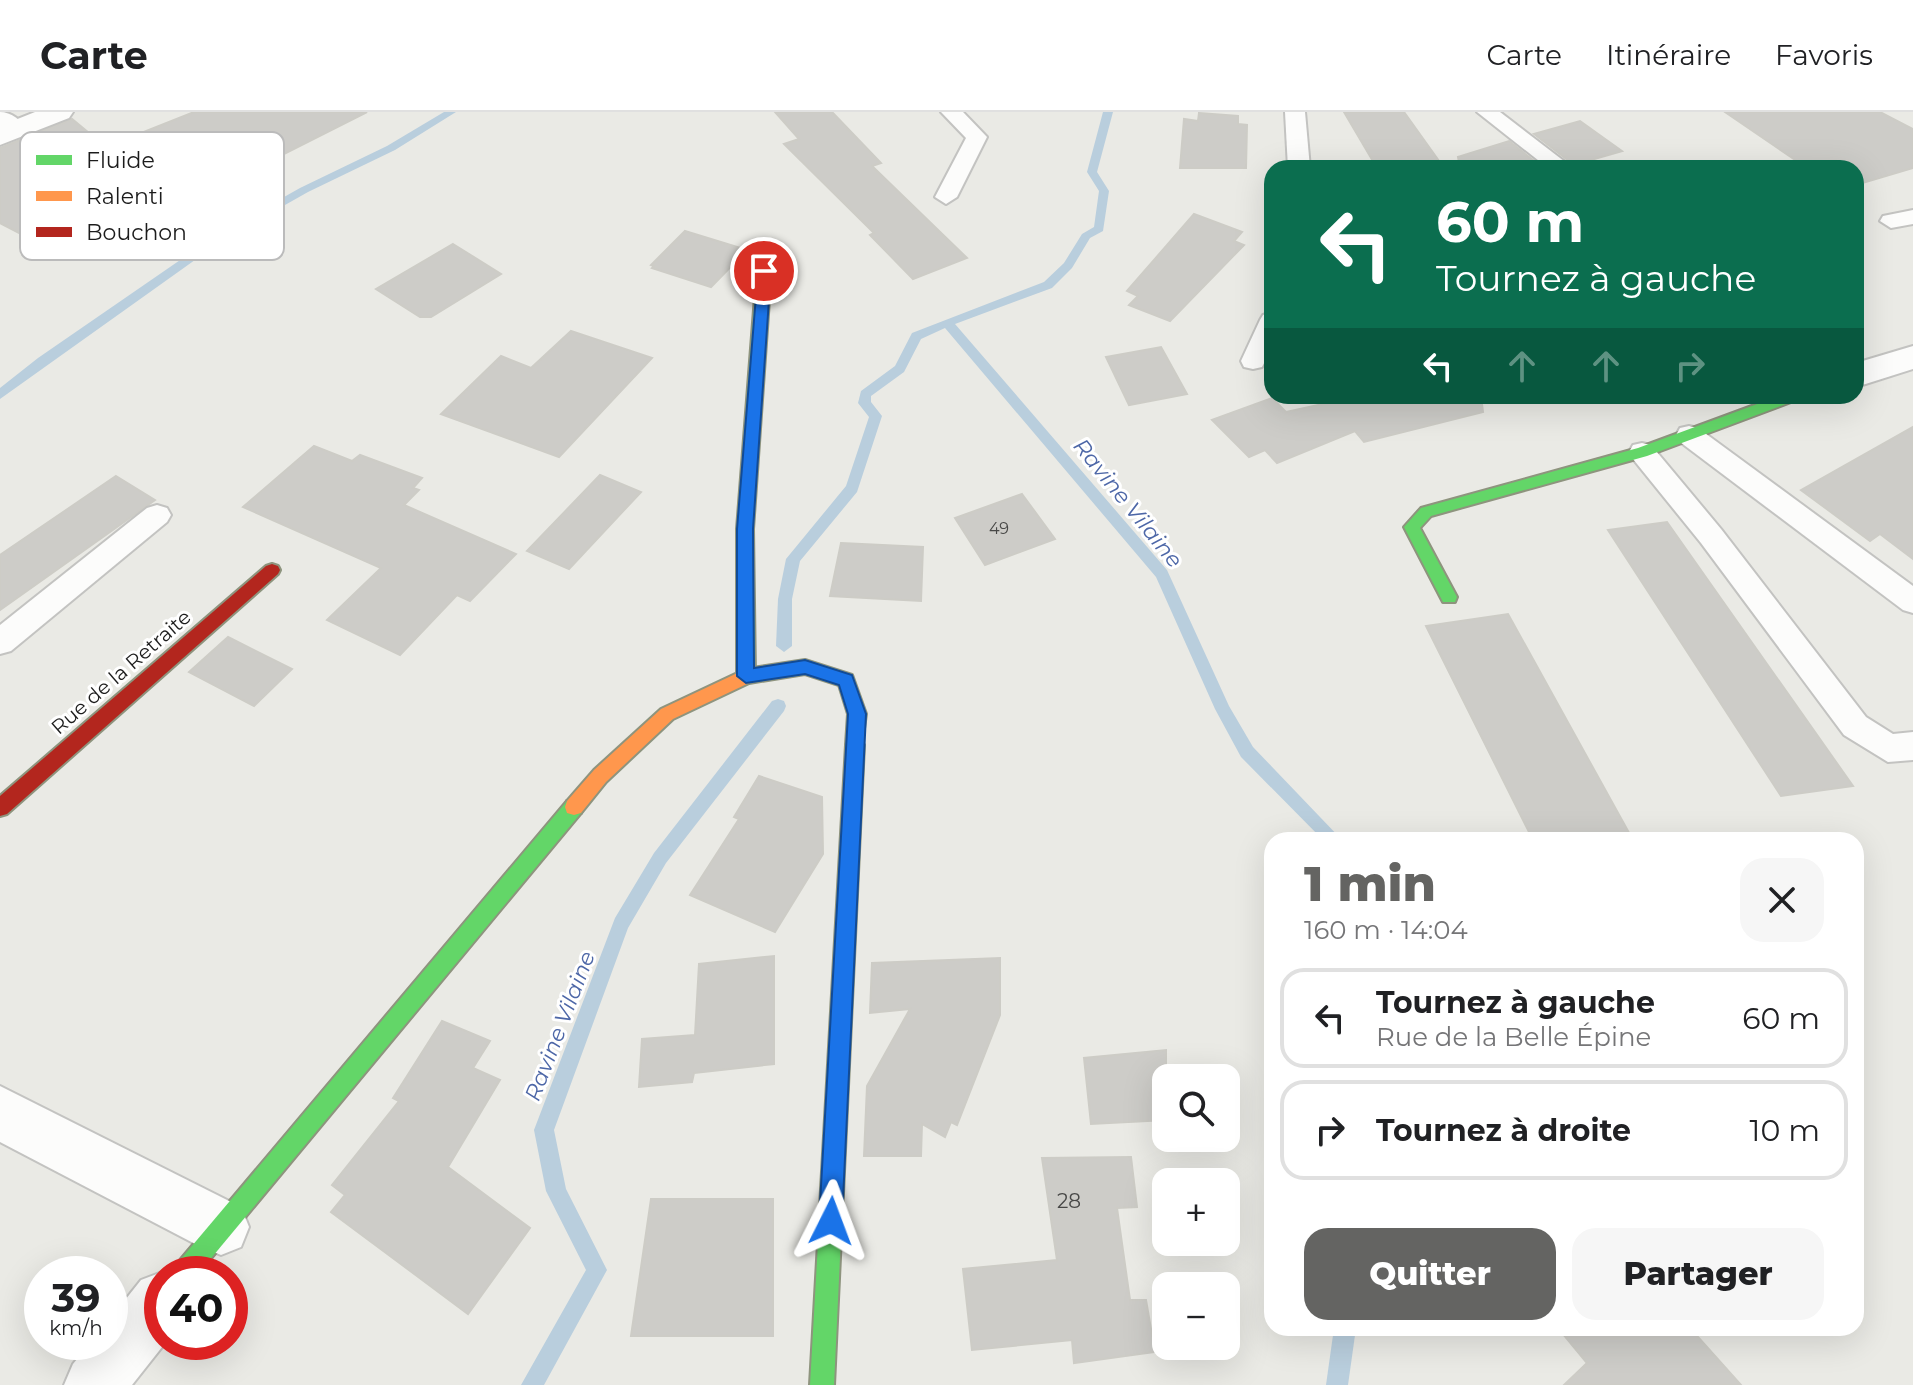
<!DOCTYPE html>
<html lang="fr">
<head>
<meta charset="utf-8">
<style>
	body { margin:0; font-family:Montserrat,sans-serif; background:#f6f6f6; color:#202124; height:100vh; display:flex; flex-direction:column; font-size:30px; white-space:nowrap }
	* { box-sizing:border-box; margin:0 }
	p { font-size:26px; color:#757577 }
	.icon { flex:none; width:44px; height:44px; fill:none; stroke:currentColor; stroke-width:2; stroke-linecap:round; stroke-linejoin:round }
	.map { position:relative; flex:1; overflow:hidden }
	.side { position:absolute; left:1264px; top:720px; width:600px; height:504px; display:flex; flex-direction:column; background:#fff; border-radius:24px; box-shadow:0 8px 32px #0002 }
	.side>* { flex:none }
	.banner { position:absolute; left:1264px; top:48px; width:600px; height:244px; border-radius:24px; box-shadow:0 8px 32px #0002; background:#0b6e4f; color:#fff; overflow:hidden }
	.controls { position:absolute; left:1152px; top:952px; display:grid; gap:16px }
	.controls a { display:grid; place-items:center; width:88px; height:88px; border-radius:16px; background:#fff; box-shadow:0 8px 32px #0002; font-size:40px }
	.speed { position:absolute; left:24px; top:1144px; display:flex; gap:16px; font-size:40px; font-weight:700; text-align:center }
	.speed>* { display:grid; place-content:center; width:104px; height:104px; border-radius:50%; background:#fff; box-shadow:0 8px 32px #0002; line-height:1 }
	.speed small { font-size:20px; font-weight:400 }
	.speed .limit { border:12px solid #d22; background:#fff; color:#111 }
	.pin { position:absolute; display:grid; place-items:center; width:68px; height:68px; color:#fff; margin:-34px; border:4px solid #fff; border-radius:50%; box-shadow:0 2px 8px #0007 }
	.me { position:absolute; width:88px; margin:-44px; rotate:3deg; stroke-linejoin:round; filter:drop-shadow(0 0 6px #0008) }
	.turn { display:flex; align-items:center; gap:28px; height:168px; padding:0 40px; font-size:36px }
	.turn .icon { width:104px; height:104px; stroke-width:2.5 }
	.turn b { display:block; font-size:56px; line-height:68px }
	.lanes { display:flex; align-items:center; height:76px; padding:0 40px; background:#0003; justify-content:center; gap:40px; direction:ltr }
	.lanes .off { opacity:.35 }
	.round { display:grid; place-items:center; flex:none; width:84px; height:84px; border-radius:24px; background:#f6f6f6 }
	.headline { display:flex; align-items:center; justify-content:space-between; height:136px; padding:0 40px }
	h1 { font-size:48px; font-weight:800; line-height:60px; color:#646462 }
	.action { display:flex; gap:16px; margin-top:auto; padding:16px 40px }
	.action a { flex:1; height:92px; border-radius:24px; background:#646462; color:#fff; font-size:32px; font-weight:800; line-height:92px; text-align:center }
	.action a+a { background:#f6f6f6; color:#202124 }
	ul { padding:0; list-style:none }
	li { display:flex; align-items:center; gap:24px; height:100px; margin:0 16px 12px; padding:0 24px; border:4px solid #e0e0e0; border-radius:24px }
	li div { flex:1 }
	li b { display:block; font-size:30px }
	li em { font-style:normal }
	header { display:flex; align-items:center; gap:48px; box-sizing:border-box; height:112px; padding:0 40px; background:#fff; border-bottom:2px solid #e0e0e0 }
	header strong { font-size:38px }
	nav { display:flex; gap:44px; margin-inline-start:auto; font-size:28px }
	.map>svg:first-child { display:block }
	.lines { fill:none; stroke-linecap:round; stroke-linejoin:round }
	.stream { fill:#b9cedd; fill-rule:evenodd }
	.building { fill:#cdccc8; stroke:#cdccc6; stroke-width:2 }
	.lane-casing { stroke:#c3c3c1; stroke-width:4 }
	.street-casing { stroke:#c3c3c1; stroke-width:4 }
	.fast-casing { stroke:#8e947e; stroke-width:4 }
	.slow-casing { stroke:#8e947e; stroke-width:4 }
	.jam-casing { stroke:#8e947e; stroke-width:4 }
	.lane { fill:#fcfcfb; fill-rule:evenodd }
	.street { fill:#fcfcfb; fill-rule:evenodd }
	.fast { fill:#63d668; fill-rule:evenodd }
	.slow { fill:#ff974d; fill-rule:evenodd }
	.jam { fill:#b3261e; fill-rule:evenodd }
	.route { fill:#1a73e8; stroke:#114b97; stroke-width:2 }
	.labels { text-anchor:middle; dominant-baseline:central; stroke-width:6; stroke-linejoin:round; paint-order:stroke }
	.number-label { font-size:16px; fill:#484847 }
	.street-label { font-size:20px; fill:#1c1c1c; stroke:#fff }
	.near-number-label { font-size:20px; fill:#484847 }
	.water-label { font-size:22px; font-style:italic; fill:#4d67a7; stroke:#fff }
	.key { fill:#fff; stroke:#bbb; stroke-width:2 }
	.key-label { font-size:22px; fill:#1c1c1c }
</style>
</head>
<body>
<header>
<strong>Carte</strong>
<nav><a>Carte</a><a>Itinéraire</a><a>Favoris</a></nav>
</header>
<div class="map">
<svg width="1913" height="1273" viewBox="0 0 1913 1273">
	<rect width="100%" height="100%" fill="#eaeae5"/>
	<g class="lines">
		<!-- stream -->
		<g class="stream">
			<polygon points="444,0 456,0 395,38 308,80 223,128 0,287 0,276 38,246 215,124 300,76 387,34"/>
			<polygon points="1103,0 1113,0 1097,60 1109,79 1103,119 1090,126 1072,156 1052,176 955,212 1167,458 1229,594 1253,635 1342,728 1323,728 1241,645 1215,597 1156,465 945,216 921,227 904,260 871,284 871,290 882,304 857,380 800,449 792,487 792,534 784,540 776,534 778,487 786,447 846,374 869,305 858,291 861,279 895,254 912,221 1044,170 1064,151 1082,122 1094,115 1099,79 1087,60"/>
			<polygon points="778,587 784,589 786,594 784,599 666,751 628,816 554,1018 566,1077 607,1158 544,1273 521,1273 586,1158 546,1079 534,1018 615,806 654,741 772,589"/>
			<polygon points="1334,1216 1356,1216 1348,1273 1326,1273"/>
		</g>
	</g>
	<!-- building -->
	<g class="building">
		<polygon points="194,0 367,0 260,54 279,74 228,94 218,82 153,114 148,110 84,140 61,122 40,132 0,111 0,36 72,7 106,35"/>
		<polygon points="775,0 832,0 881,51 872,54 967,146 913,167 870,123 874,121 784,32 799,27"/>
		<polygon points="1344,0 1404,0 1444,56 1377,56"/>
		<polygon points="1725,0 1880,0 1913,17 1913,56 1856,73 1856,56 1807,56"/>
		<polygon points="1199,1 1238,4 1238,12 1247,13 1246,56 1180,56 1184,7 1198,9"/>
		<polygon points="1580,9 1622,39 1574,53 1534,22"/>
		<polygon points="1509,29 1543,56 1460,56 1458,45"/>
		<polygon points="1194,102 1242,120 1234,129 1244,133 1170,209 1129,193 1138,184 1127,179"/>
		<polygon points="685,119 747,138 711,175 652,156 654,154 651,153"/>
		<polygon points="453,132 501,162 431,205 420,205 376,177"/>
		<polygon points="571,219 652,246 559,345 441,302 501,244 531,256"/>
		<polygon points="1161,235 1187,282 1129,293 1106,245"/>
		<polygon points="1328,284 1481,284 1483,300 1364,330 1355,319 1277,351 1265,338 1249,345 1212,308 1272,286 1286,300 1332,290"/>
		<polygon points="1913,315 1913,447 1880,422 1870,429 1801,378"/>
		<polygon points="314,334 352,349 360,343 422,366 413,376 419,378 404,393 516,442 470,489 457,483 400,543 327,508 381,456 243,395"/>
		<polygon points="600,363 641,380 569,457 527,439"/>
		<polygon points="116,364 155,388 0,498 0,443"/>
		<polygon points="1022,382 1055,427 985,453 955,406"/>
		<polygon points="1667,410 1853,674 1781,684 1608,418"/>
		<polygon points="841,431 923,435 921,489 830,484"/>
		<polygon points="1508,502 1633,728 1533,728 1426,514"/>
		<polygon points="228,525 292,557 254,594 189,560"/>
		<polygon points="759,664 822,685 823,742 775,820 690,783 739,707 734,705"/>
		<polygon points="774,844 774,952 694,961 692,970 639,975 642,927 695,923 699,852"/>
		<polygon points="1000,846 1000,903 957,1013 951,1010 945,1025 922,1012 921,1044 864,1044 867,974 910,897 870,901 872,851"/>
		<polygon points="442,909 490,929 473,956 500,968 448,1055 530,1116 468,1202 331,1100 345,1083 332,1073 399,989 393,986"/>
		<polygon points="1166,938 1166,1008 1091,1012 1084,946"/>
		<polygon points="1131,1045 1137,1095 1117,1096 1130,1188 1146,1188 1155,1240 1074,1251 1072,1228 972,1238 963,1157 1057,1148 1042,1046"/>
		<polygon points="651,1087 773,1087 773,1224 631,1224"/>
		<polygon points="1558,1216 1690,1216 1741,1273 1564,1273 1587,1251"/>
	</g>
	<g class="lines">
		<!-- lane casing -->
		<g class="lane-casing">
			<g id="lane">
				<path d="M0 0C11 0 21 8 27 17L24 21H10L0 14Z"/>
				<polygon points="941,0 963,0 987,25 957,85 946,92 935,85 966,26"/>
				<polygon points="1285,0 1305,0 1310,56 1288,56"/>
				<polygon points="1477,0 1500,0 1573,56 1548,56"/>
				<polygon points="1913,98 1913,112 1891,116 1880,109 1883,104"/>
				<path d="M1272 200C1272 221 1273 237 1262 255L1253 257 1244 255 1241 249 1260 208 1263 203Z"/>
				<polygon points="1689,314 1698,316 1913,474 1913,501 1903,498 1680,330 1676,323 1680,316"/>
				<polygon points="1642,331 1651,333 1721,417 1866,605 1893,622 1913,620 1913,648 1888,650 1844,623 1701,431 1633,347 1629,340 1633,333"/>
				<polygon points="157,393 167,396 171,403 167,410 11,539 0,542 0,513 147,396"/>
			</g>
		</g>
		<!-- street casing -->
		<g class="street-casing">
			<g id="street">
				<polygon points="35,0 73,0 69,6 0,33 0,14"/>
				<polygon points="1913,234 1913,257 1856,275 1856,251"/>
				<polygon points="0,974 241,1095 249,1115 241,1135 221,1143 201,1135 0,1030"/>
				<polygon points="162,1160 167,1162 162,1162 162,1230 166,1230 132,1273 64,1273 73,1252 91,1230 110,1230 110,1207 141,1168"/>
			</g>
		</g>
		<!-- fast casing -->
		<g class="fast-casing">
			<g id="fast">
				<polygon points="764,155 771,159 753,417 755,564 752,569 740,569 737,564 737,417 757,159"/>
				<polygon points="1779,284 1801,284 1799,287 1647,344 1431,404 1420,416 1457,485 1455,490 1443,490 1404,415 1421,396 1638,336"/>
				<polygon points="855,625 861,628 864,633 834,1273 810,1273 846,633 849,628"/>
				<polygon points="574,687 581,689 583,695 581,701 198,1162 171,1162 175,1154 567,689"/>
			</g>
		</g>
		<!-- slow casing -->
		<g class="slow-casing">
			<polygon id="slow" points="805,548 852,563 866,602 861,638 855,641 849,638 846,633 848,602 839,573 805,562 749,571 673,607 606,670 581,701 574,703 567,701 565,695 567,689 594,658 661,597 746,557"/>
		</g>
		<!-- jam casing -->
		<g class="jam-casing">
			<polygon id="jam" points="272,452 278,454 280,458 278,462 7,702 0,704 0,684 266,454"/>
		</g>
		<!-- lane -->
		<use href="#lane" class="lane"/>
		<!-- street -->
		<use href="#street" class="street"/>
		<!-- fast -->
		<use href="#fast" class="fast"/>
		<!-- slow -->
		<use href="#slow" class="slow"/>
		<!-- jam -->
		<use href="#jam" class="jam"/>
	</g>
	<!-- route -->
	<polygon class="route" points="764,155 771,159 753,417 754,556 805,548 852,563 866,602 842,1109 839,1117 831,1120 823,1117 819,1109 848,602 839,573 805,562 746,571 737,564 737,417 758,159"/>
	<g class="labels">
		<!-- number labels -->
		<g class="number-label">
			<text x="999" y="416">49</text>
		</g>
		<!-- street labels -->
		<g class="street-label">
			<text transform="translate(121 560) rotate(-41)">Rue de la Retraite</text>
		</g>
		<!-- near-number labels -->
		<g class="near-number-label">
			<text x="1069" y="1089">28</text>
		</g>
		<!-- water labels -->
		<g class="water-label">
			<text transform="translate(1128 391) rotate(51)">Ravine Vilaine</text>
			<text transform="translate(560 914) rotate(-69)">Ravine Vilaine</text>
		</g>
	</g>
	<!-- legend -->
	<rect x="20" y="20" width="264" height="128" rx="12" class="key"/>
	<rect x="36" y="43" width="36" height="10" fill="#63d668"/>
	<rect x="36" y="79" width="36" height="10" fill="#ff974d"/>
	<rect x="36" y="115" width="36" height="10" fill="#b3261e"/>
	<g class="key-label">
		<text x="86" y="56">Fluide</text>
		<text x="86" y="92">Ralenti</text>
		<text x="86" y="128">Bouchon</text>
	</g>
</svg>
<div class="controls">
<a><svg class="icon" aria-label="search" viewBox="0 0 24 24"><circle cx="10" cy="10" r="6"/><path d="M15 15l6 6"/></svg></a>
<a>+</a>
<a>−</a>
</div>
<div class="speed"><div>39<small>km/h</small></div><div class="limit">40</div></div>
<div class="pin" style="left:764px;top:159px;background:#d93025"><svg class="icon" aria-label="arrive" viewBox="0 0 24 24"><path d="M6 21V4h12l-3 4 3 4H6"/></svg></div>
<svg class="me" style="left:831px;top:1109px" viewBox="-20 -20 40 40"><path d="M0-17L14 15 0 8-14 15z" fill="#1a73e8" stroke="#fff" stroke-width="4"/></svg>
<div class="banner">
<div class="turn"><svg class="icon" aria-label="left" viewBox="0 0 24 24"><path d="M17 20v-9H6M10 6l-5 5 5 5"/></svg><div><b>60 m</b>Tournez à gauche</div></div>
<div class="lanes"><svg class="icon" aria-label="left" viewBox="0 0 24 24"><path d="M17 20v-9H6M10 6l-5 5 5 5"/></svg><svg class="icon off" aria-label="ahead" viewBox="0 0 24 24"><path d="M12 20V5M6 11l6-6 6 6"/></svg><svg class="icon off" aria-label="ahead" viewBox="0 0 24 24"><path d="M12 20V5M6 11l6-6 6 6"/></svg><svg class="icon off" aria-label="right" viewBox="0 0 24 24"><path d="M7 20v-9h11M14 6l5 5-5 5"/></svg></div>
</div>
<section class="side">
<div class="headline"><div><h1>1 min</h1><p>160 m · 14:04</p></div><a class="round"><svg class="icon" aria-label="close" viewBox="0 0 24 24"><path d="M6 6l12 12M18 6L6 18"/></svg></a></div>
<ul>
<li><svg class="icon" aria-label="left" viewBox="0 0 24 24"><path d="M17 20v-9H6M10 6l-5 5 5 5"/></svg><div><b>Tournez à gauche</b><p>Rue de la Belle Épine</p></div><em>60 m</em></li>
<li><svg class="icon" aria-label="right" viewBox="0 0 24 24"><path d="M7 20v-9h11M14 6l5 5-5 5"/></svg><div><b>Tournez à droite</b></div><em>10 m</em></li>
</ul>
<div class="action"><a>Quitter</a><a>Partager</a></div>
</section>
</div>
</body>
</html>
